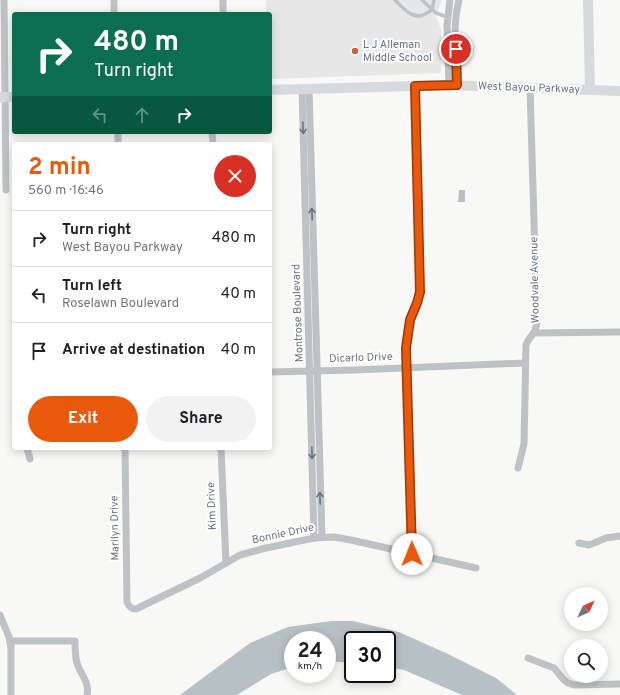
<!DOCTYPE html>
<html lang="en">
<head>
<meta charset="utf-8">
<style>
	body { margin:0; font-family:Overpass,sans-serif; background:#f2f2f2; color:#202124; height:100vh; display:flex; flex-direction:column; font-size:15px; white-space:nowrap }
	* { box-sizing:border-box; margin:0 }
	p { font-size:13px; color:#757577 }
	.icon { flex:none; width:22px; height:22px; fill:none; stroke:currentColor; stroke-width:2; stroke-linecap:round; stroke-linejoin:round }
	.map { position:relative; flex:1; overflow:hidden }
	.sheet { position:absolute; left:12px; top:142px; width:260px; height:308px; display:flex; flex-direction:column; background:#fff; border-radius:4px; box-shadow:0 2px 10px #0003 }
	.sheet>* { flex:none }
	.hud { position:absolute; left:12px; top:12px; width:260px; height:122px; border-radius:4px; box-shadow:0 2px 10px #0003; background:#0b6e4f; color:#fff; overflow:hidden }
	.needle { width:26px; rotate:46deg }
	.controls { position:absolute; left:564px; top:587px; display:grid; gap:8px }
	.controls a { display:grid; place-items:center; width:44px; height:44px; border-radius:50%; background:#fff; box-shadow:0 2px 10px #0003; font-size:20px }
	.speed { position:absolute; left:284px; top:631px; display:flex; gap:8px; font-size:20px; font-weight:700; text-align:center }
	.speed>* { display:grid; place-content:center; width:52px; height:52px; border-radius:50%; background:#fff; box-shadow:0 2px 10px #0003; line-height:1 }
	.speed small { font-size:10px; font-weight:400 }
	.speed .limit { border:2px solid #111; border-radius:6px; background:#fff; color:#111 }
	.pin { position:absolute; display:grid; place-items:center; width:34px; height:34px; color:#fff; margin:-17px; border:2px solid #fff; border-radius:50%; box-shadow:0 1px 4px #0007 }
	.me { position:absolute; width:44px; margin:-22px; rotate:359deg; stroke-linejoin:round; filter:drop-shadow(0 0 3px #0008) }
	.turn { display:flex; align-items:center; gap:14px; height:84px; padding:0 16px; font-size:18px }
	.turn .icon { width:52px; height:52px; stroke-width:2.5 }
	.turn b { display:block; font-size:28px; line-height:34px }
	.lanes { display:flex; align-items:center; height:38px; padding:0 16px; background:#0003; justify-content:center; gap:20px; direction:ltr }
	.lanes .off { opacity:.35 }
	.round { display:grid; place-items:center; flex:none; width:42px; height:42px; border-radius:21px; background:#f2f2f2 }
	.overview { display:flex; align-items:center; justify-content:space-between; height:68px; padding:0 16px }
	h1 { font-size:24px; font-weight:700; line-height:30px; color:#ea580c }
	.button { display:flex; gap:8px; margin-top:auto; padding:8px 16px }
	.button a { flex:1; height:46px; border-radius:24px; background:#ea580c; color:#fff; font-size:16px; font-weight:700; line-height:46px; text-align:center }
	.button a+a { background:#f2f2f2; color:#202124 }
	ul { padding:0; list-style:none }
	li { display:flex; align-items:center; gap:12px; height:56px; padding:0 16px; border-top:1px solid #e0e0e0 }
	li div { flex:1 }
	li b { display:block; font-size:15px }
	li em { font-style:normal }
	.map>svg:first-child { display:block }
	.built { fill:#e6e7e6 }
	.water { fill:#b7c1c5 }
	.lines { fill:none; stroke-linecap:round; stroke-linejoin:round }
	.lane { stroke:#bec2c5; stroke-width:3.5 }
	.street { stroke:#bec2c5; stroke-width:7 }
	.secondary { stroke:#d6dadd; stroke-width:10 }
	.oneway { stroke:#66747d }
	.route-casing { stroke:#983908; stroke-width:10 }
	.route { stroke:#ea580c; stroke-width:7 }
	.poi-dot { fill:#cf5e3e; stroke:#fff; stroke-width:1.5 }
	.labels { text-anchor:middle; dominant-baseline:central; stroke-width:4; stroke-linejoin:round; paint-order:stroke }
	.poi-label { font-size:11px; fill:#66747d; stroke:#fff; text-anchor:start }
	.street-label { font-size:11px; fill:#66747d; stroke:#fff }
</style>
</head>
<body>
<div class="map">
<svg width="620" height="695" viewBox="0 0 620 695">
	<rect width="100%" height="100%" fill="#f8f8f6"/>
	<!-- built -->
	<polygon class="built" points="266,0 442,0 436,17 441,29 441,73 270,79 270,14 266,14"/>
	<!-- water -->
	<g class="water">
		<polygon points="459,190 465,190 465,202 458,202"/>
		<polygon points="331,621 353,621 399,632 448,654 496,678 517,695 462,695 404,670 387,667 387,640 353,640 353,663 327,661 327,640 293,640 293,667 271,674 237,695 180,695 250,643 288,627"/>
	</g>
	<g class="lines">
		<!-- lane -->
		<g class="lane">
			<path d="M395 0C403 8 414 22 427 13 429 12 431 11 432 9 433 7 433 3 434 0"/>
			<polyline points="422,0 436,13 447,17"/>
		</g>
		<!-- street -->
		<g class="street">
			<polyline points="4,0 6,190"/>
			<polyline points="114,0 114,14"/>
			<polyline points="223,0 223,14"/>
			<polyline points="449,85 447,25 450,0"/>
			<path d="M457 85C456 58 452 27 459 0"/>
			<polyline points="309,88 322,537"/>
			<polyline points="302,89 314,538"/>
			<polyline points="118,132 118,144"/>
			<polyline points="212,132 213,144"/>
			<polyline points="534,333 620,332"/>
			<polyline points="270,372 355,370 525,363"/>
			<polyline points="27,448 30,459"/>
			<path d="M125 448 127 602C129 607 131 609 136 609L200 578 240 555 266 548 314 538 334 537 351 540 476 568"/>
			<polyline points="221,448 226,563"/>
			<path d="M518 468 524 444 526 345C530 334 536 335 537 321L530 88"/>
			<polyline points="579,543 589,545 606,538 620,536"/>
			<path d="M412 554 406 348C406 338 407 328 410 319 413 310 419 302 420 292L415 86"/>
			<polyline points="0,615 9,637 11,647 11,695"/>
			<path d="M10 641H75C75 648 75 656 77 663 80 674 90 682 87 695"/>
			<polyline points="528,658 554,668 564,680 568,683 574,685 620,684"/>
		</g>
		<!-- secondary -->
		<g class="secondary">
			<polyline points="588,0 590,90"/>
			<polyline points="270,90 449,85 620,91"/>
			<polyline points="0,97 14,97"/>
		</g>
	</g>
	<!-- one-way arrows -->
	<defs><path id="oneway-shaft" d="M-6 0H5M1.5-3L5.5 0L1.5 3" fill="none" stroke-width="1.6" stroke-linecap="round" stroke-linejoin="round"/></defs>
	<g class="oneway">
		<use href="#oneway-shaft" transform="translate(303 128) rotate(88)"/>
		<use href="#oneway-shaft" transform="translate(312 214) rotate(-92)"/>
		<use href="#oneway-shaft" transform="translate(312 453) rotate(89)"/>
		<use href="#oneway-shaft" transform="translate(320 498) rotate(-92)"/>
	</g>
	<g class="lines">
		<!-- route casing -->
		<g class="route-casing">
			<polyline id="route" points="412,554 406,348 410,320 417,303 420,292 415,86 457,85 456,49"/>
		</g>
		<!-- route -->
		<use href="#route" class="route"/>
	</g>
	<!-- markers -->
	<circle class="poi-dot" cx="355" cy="51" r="4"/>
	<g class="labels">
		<!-- poi labels -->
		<g class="poi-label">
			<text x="363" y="45">L J Alleman<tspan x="363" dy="13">Middle School</tspan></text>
		</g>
		<!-- street labels -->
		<g class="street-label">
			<text transform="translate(529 88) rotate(2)">West Bayou Parkway</text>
			<text transform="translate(535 280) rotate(-91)">Woodvale Avenue</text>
			<text transform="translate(298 313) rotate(-92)">Montrose Boulevard</text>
			<text transform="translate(361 358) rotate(-2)">Dicarlo Drive</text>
			<text transform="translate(212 506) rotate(-92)">Kim Drive</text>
			<text transform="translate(115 528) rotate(-91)">Marilyn Drive</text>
			<text transform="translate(283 534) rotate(-12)">Bonnie Drive</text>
		</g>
	</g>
</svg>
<div class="controls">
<a><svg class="needle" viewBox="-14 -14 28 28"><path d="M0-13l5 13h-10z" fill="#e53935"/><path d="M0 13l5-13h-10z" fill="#757577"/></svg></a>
<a><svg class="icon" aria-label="search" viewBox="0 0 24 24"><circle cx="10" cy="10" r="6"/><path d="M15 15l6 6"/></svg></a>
</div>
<div class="speed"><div>24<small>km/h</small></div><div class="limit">30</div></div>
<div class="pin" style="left:456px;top:49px;background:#d93025"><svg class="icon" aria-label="arrive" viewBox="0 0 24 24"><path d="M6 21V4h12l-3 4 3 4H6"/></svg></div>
<svg class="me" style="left:412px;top:554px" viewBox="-20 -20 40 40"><circle r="19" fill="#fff"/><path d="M0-13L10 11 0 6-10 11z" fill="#ea580c"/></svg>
<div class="hud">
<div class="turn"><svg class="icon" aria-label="right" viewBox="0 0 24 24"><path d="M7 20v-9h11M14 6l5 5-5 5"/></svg><div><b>480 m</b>Turn right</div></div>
<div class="lanes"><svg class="icon off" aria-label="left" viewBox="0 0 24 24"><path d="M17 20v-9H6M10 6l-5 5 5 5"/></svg><svg class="icon off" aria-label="ahead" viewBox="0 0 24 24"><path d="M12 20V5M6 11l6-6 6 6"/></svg><svg class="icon" aria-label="right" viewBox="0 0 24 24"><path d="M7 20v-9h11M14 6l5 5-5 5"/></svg></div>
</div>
<section class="sheet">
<div class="overview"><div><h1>2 min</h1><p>560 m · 16:46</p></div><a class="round" style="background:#d93025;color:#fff"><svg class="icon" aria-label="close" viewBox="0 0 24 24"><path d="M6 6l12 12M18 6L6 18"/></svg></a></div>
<ul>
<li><svg class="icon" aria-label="right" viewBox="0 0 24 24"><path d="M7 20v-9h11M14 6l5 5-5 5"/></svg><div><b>Turn right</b><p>West Bayou Parkway</p></div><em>480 m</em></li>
<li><svg class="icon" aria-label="left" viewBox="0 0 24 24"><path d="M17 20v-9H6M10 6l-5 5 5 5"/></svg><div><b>Turn left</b><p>Roselawn Boulevard</p></div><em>40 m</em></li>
<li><svg class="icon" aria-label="arrive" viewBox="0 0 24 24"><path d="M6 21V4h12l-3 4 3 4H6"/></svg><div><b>Arrive at destination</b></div><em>40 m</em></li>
</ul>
<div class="button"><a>Exit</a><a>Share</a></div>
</section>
</div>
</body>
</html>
